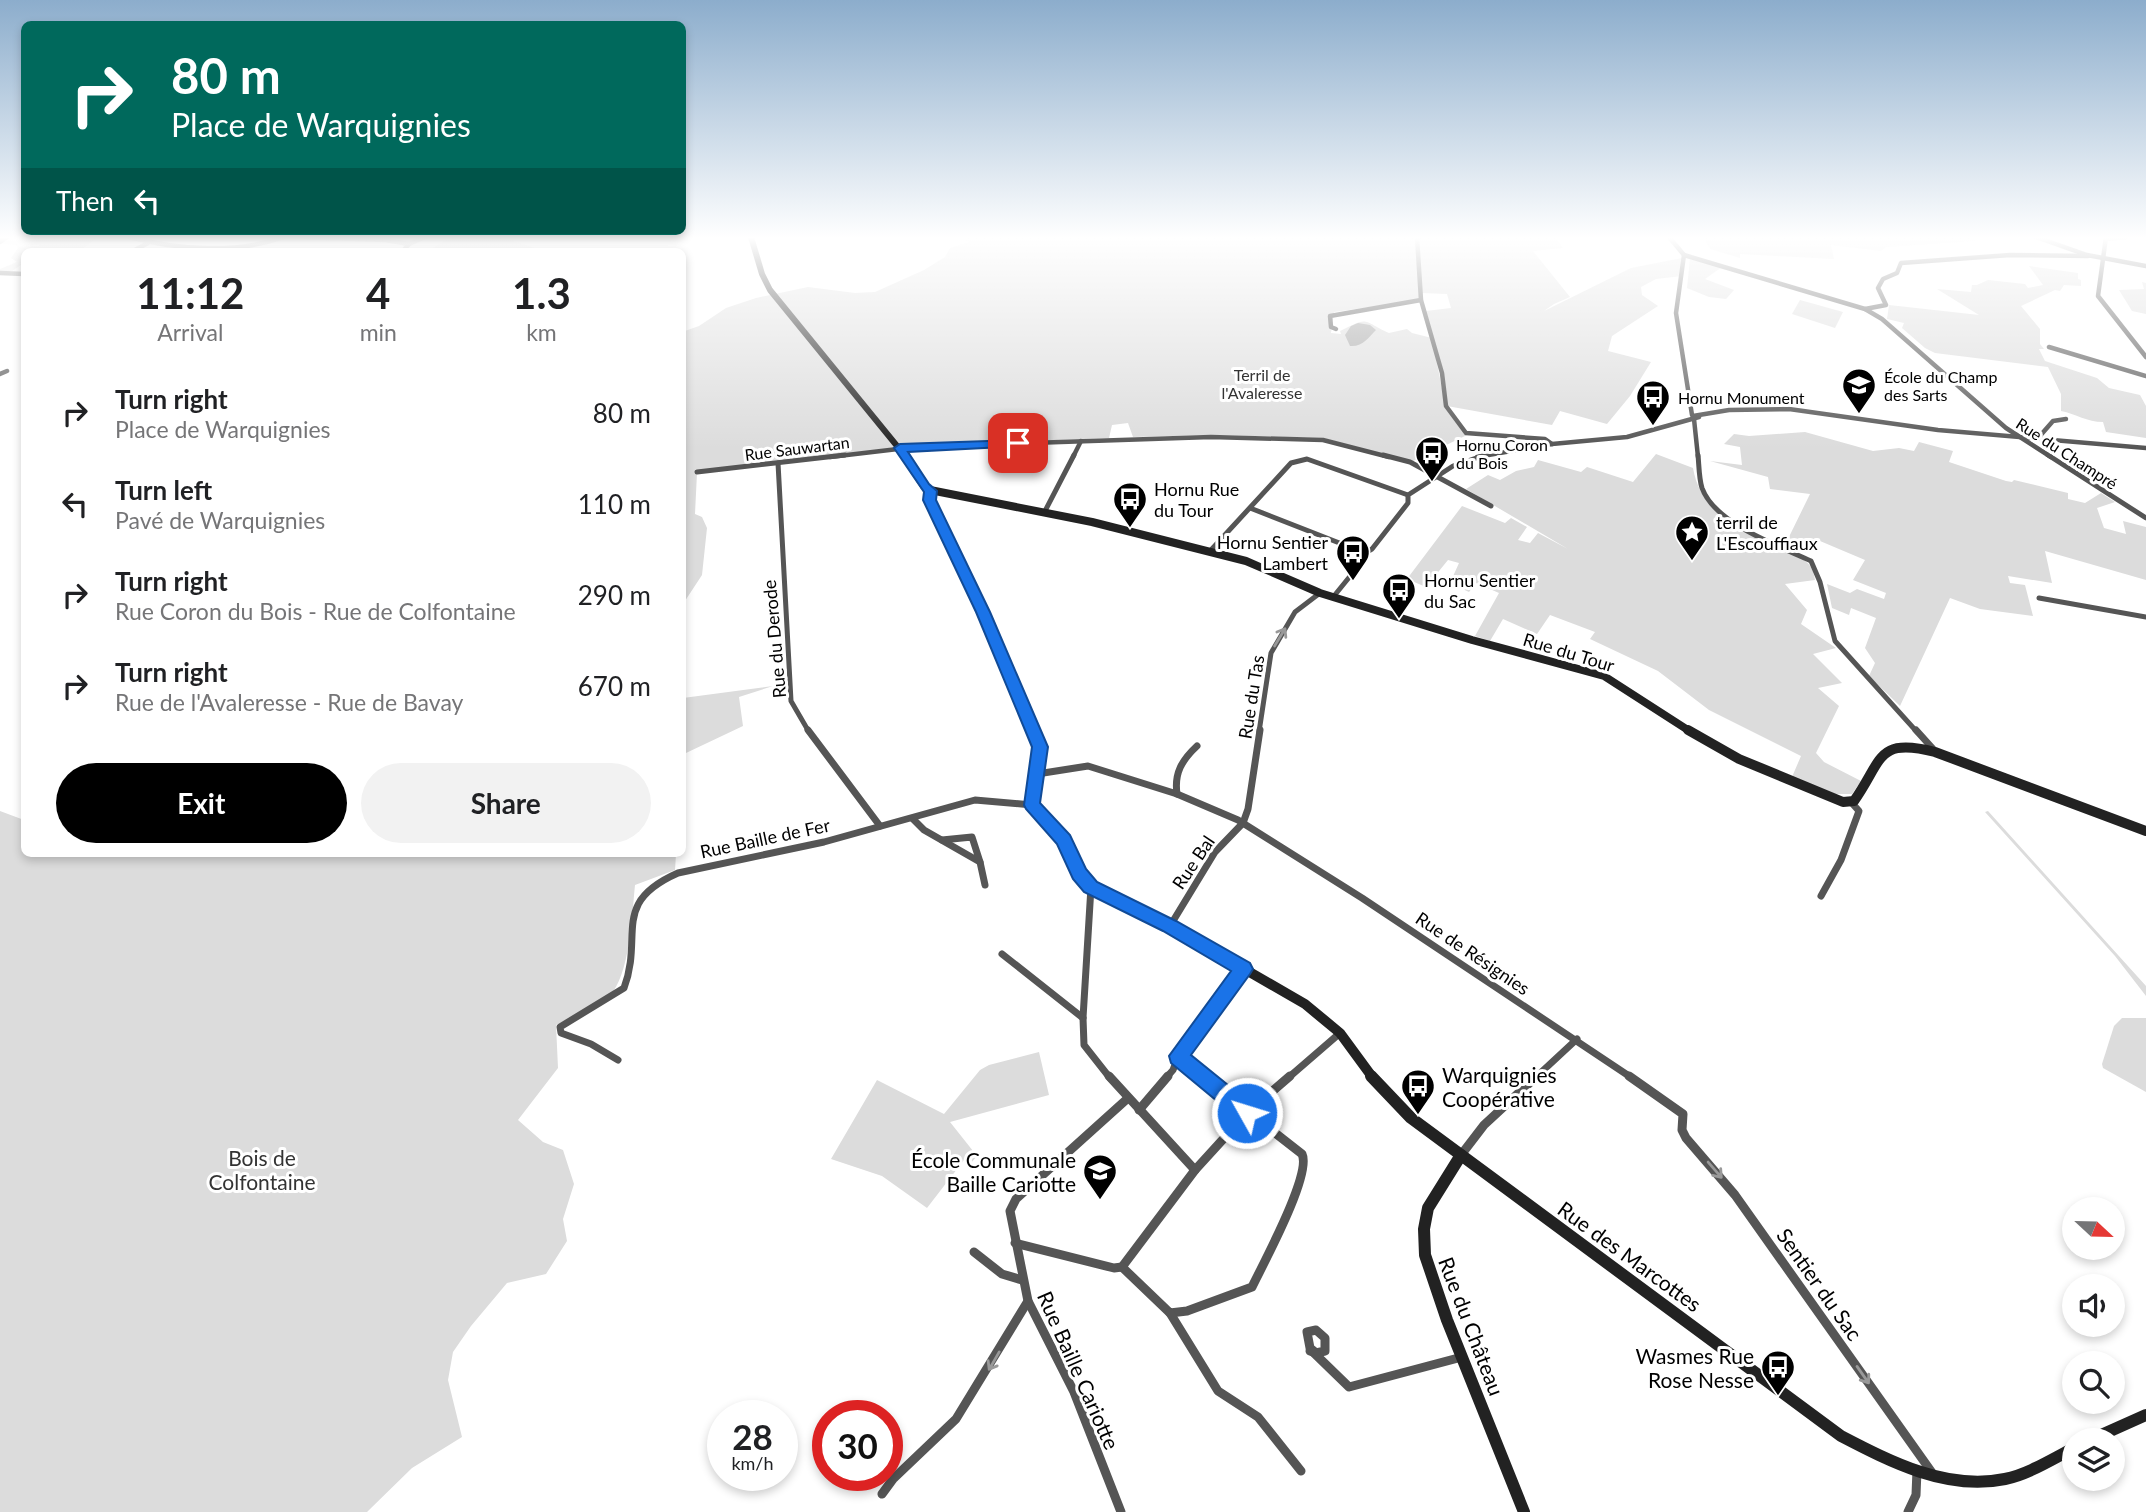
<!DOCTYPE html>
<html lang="en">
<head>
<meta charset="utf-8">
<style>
	body { margin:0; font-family:Lato,sans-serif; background:#f2f2f2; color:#202124; height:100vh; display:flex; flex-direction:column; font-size:26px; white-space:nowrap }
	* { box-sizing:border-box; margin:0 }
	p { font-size:23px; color:#757577 }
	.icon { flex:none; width:38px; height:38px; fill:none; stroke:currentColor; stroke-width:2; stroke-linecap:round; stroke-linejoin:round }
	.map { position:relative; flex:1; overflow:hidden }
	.side { position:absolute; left:21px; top:248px; width:665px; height:609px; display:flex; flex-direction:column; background:#fff; border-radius:10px; box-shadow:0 4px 10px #0003 }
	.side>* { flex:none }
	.banner { position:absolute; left:21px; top:21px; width:665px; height:214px; border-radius:10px; box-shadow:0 4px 10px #0003; background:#00695c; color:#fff; overflow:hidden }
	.needle { width:46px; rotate:112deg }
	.buttons { position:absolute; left:2062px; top:1197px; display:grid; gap:14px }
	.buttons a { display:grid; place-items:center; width:63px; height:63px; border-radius:50%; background:#fff; box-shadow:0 4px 10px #0003; font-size:35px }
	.speed { position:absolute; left:707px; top:1400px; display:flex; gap:14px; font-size:35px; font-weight:700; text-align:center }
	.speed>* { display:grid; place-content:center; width:91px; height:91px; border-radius:50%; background:#fff; box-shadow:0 4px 10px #0003; line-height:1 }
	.speed small { font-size:18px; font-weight:400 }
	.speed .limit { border:10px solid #d22; background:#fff; color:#111 }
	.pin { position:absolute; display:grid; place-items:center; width:60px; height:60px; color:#fff; margin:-30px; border-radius:14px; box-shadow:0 4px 10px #0006 }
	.me { position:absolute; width:77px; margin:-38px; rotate:309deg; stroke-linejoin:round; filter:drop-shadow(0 0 5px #0008) }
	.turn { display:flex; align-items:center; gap:24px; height:147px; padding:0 35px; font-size:32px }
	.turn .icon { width:91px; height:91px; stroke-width:2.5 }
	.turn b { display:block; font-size:49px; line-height:60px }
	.then { display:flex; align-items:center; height:66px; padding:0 35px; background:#0003; gap:14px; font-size:26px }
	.eta { display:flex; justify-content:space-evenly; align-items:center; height:119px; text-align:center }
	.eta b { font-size:42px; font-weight:700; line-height:49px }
	.primary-button { display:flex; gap:14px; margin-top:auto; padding:14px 35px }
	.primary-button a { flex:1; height:80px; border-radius:42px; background:#000; color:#fff; font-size:28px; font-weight:700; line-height:80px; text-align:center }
	.primary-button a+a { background:#f2f2f2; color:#202124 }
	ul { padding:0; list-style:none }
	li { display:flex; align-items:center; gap:21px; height:91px; padding:0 35px }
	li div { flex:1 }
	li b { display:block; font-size:26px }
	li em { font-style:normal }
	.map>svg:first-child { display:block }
	.green { fill:#dcdcdc }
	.water { fill:#a3a3a3 }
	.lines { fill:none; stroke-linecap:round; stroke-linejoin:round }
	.street-far3 { stroke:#555; stroke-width:4.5 }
	.street-far2 { stroke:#555; stroke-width:5 }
	.street-far1 { stroke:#555; stroke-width:7 }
	.street { stroke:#555; stroke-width:9 }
	.secondary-far3 { stroke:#222; stroke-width:6 }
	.secondary-far2 { stroke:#222; stroke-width:8 }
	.secondary-far1 { stroke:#222; stroke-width:10 }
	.secondary { stroke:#222; stroke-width:12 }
	.oneway { stroke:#999 }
	.route { fill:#1a73e8; stroke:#114b97; stroke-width:2 }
	.labels { text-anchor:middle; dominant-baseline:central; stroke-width:6; stroke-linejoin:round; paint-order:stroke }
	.far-park-label { font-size:16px; fill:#333; stroke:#fff }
	.far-poi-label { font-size:16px; fill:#000; stroke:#fff; text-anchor:start }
	.far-street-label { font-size:16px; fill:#000; stroke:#fff }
	.poi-label { font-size:18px; fill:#000; stroke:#fff; text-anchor:start }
	.street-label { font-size:18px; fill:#000; stroke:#fff }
	.near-poi-label { font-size:21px; fill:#000; stroke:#fff; text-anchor:end }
	.near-park-label { font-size:21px; fill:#333; stroke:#fff }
	.near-street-label { font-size:21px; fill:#000; stroke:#fff }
</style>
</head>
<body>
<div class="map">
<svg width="2146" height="1512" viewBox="0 0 2146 1512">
	<rect width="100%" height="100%" fill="#fff"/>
	<!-- green -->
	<g class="green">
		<polygon points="8,237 98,237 78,252 24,252 24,263 12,271 0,272 0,269 17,262 11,258 18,248 16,245 0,243"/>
		<polygon points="450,237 501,237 547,252 427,252"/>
		<path d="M960 237H1416L1421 300 1334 312 1331 333 1341 334 1340 331C1370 316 1361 320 1389 333L1407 329 1412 333 1432 338 1446 409 1467 435 1411 462 1323 438 1212 435 1133 437 1128 423 1112 425 1109 438 916 446 697 473 695 514 702 517 707 528 702 575 683 604 682 332 699 326 726 308 756 298 808 287 855 293 875 292 924 270 945 257 950 248 969 242Z"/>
		<polygon points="1418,237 1555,237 1563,248 1533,251 1570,297 1554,304 1544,311 1631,268 1682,258 1682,276 1656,279 1641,287 1642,295 1658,306 1612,336 1608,351 1651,362 1630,396 1607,424 1560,411 1552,425 1447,406 1444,374 1426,311 1451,308 1447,294 1422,293"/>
		<polygon points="1703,237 1973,237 1976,241 1886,247 1881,251 1831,245 1834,259 1740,254 1740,258 1710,249"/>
		<polygon points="1690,259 1722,267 1705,279 1734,290 1726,299 1709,297 1687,288"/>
		<path d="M2029 266 2078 273V279L2081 280V286L2064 285 2060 291 2055 290 2021 306 2040 329V344L2044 349H2039L2045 361 2097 378 2109 388 2140 395 2146 406V438L2106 432 2103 422C2087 422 2076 414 2061 411V394L2048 367 1935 353 1925 348 1902 328 1904 323 1887 319 1889 305 1979 315 1937 289 1971 292 1972 285H1977L1988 280 2025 284 2028 288 2043 285Z"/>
		<polygon points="2142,282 2146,283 2146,314 2132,311 2119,290 2144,289"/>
		<polygon points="1800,300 1843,312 1835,328 1792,314"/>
		<polygon points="1805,432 1873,451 1899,448 1914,451 1919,442 1953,451 1949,462 2006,481 2012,482 2014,480 2068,493 2068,499 2085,503 2101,493 2115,502 2097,508 2104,528 2126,534 2123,521 2146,527 2146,580 2045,551 2052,583 2008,576 2010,583 2025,585 2033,616 1980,609 1950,598 1900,706 1869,676 1875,663 1865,648 1876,618 1851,608 1849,615 1832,608 1827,584 1850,593 1857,589 1884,599 1886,593 1853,580 1865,560 1820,541 1806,553 1786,543 1810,494 1770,489 1768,477 1710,461 1742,465 1740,447 1724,444 1734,434 1749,436"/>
		<path d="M1656 454 1693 468C1702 521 1756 537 1799 557 1810 563 1813 568 1815 580L1785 584 1807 610 1801 624 1836 648 1813 654 1842 683 1818 688 1839 706 1816 753 1824 762 1861 781 1852 794H1835L1792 777 1801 756 1709 710 1658 671 1590 639 1595 632 1550 615 1537 634 1503 619 1490 641 1475 636 1499 593 1476 583 1469 592 1450 583 1459 563 1448 560 1426 587 1407 579 1462 506 1505 523 1511 518 1527 527 1518 540 1530 543 1538 533 1568 549 1466 489 1488 475 1500 480 1516 471 1534 467 1538 460 1581 472 1587 467 1633 482Z"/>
		<polygon points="773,686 739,697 743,726 686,753 683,758 683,698"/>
		<path d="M0 811 24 820V854H676L675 870 635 885C632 913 630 977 609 996 596 1008 573 1016 556 1025L558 1068 518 1120 543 1142 563 1150 574 1184 563 1219 567 1241 546 1274 507 1283 471 1326 453 1352 448 1380 462 1437 412 1468 367 1512H0Z"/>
		<polygon points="1988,811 2146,986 2146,996 2115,956 1985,812"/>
		<polygon points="2122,1018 2146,1018 2146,1092 2103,1068 2102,1064 2114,1026"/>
		<polygon points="1039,1052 1049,1095 950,1122 977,1156 971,1163 964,1160 927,1208 882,1176 831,1159 877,1080 944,1114 980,1070 989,1065"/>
	</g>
	<!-- water -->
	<path class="water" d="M1358 323 1370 325 1376 330C1369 337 1363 347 1350 346L1345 335 1351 326Z"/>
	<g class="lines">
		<!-- street-far3 -->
		<g class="street-far3">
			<path d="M129 237C178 250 236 254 284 237"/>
			<polyline points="305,237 385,240 409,244 425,237"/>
			<polyline points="1417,237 1421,300 1442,373 1446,406 1466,433 1545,439 1552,444"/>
			<polyline points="1669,237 1684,255 1676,313 1692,415"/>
			<polyline points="2036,237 2087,255 2146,266"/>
			<polyline points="2106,237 2098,296 2146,357"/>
			<polyline points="2106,239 2126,237"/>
			<polyline points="178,248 197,252"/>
			<polyline points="131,252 148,243"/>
			<polyline points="402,252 409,244"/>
			<polyline points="1684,255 1865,309 1882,319 2006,428 2051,457"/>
			<polyline points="0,273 24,274"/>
			<polyline points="1865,309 1886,305 1878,288 1883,279 1897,273 1901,263 2010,255 2088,256"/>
			<polyline points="1336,329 1331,327 1330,316 1421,300"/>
			<polyline points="2049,347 2146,376"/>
			<polyline points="0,374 7,371"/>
			<polyline points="1693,416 1729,410 1789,409 1938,430 2146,448"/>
			<polyline points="1694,419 1698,457"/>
			<polyline points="2039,437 2053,421 2066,419"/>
			<polyline points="830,457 915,447 1211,437 1323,440 1389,457"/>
			<polyline points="1073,457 1081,441"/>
			<polyline points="1477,457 1552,444 1627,437 1699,417"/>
		</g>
		<!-- street-far2 -->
		<g class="street-far2">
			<polyline points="1383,455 1410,462 1491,506"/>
			<path d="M1698 455C1699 465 1699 479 1702 488 1715 524 1779 546 1811 561L1820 582 1835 641 1917 732"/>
			<polyline points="2048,455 2146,518"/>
			<polyline points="778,463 791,701 809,732"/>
			<polyline points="697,472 845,455"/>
			<polyline points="1250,508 1365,553"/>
			<polyline points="1044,513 1074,455"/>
			<polyline points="1211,550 1291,463 1307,459 1408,495"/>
			<polyline points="1334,596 1364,559 1365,553 1372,549 1408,503 1408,495 1453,466 1485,455"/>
			<polyline points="2039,598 2146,617"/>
			<polyline points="1259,732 1271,653 1295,612 1320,593"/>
		</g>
		<!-- street-far1 -->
		<g class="street-far1">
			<polyline points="808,730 880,826"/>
			<polyline points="1916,730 1934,750"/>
			<polyline points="1037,774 1088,766 1177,794 1238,820 1362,898 1632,1078"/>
			<path d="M1177 794C1174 773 1182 760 1197 746"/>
			<polyline points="913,819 924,830 980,862 985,885"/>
			<polyline points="942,840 972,837 980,862"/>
			<polyline points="1091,887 1083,1018 1084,1045 1110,1078"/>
			<polyline points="1821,896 1841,860 1859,811 1851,802"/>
			<polyline points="1170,926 1215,852 1243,823 1248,809 1260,730"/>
			<polyline points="1002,954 1083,1018"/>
			<polyline points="1178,1057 1204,1078"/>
			<path d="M618 1060 591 1044 561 1033 560 1027 624 988C644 935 610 903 678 873L824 842 975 800 1032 805"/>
			<polyline points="1166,1078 1173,1070 1181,1049 1243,969"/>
			<polyline points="1288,1078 1340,1033"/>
			<polyline points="1535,1078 1577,1039"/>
		</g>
		<!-- street -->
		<g class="street">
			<polyline points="1109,1076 1195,1170 1122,1267"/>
			<polyline points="1629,1076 1683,1114 1682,1130 1686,1138 1735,1195 1933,1474"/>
			<polyline points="1139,1110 1168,1076"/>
			<polyline points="1461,1155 1484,1125 1537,1076"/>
			<polyline points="1195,1170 1247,1113 1290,1076"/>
			<polyline points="1015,1243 1114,1268 1122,1267"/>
			<polyline points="974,1252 1002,1274 1022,1280"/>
			<path d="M1122 1267 1170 1313 1187 1311 1252 1287C1263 1264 1312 1174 1302 1154L1202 1076"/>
			<polyline points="1170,1313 1218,1391 1258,1417 1301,1471"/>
			<polygon points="1316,1330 1325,1338 1325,1351 1316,1353 1310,1348 1307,1332"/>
			<polyline points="1310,1351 1313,1352"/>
			<polyline points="1313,1352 1349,1387 1462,1357"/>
			<polyline points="882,1494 893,1479 956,1419 1028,1301"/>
			<polyline points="1121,1512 1074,1392 1028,1301 1010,1211 1016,1199 1127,1099"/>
			<polyline points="1908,1512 1916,1495 1917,1470"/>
		</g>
		<!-- secondary-far3 -->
		<g class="secondary-far3">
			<polyline points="751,237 762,274 770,290 906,457"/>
			<polyline points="0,241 6,237"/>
		</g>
		<!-- secondary-far2 -->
		<g class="secondary-far2">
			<polyline points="904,455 924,486 930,490 930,500 983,612 1034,732"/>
			<polyline points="930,490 1092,522 1246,561 1320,593 1472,640 1604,676 1691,732"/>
		</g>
		<!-- secondary-far1 -->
		<g class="secondary-far1">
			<polyline points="1033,730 1040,747 1032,805 1064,840 1079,874 1091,887 1170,926 1305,1004 1340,1033 1373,1078"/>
			<path d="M1688 730 1739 759 1843 802 1854 801C1883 760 1876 737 1935 752L2146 831"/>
		</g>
		<!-- secondary -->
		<g class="secondary">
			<path d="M1371 1076 1411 1118 1841 1436C1891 1462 1947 1491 2005 1479 2029 1474 2052 1459 2074 1448"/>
			<polyline points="1461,1155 1428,1208 1424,1229 1425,1255 1447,1320 1524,1512"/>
			<polyline points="2090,1440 2146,1415"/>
		</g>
	</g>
	<!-- one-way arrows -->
	<defs><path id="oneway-shaft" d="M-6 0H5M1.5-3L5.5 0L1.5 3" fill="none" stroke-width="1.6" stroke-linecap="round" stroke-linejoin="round" transform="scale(1.75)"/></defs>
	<g class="oneway">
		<use href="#oneway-shaft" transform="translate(1280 637) rotate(-59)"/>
		<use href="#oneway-shaft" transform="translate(1715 1170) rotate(49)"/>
		<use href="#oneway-shaft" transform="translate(994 1361) rotate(120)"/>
		<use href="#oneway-shaft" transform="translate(1863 1375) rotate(55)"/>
	</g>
	<!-- sky -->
	<linearGradient id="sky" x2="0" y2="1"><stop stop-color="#8cadcc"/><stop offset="0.53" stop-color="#fff"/><stop offset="1" stop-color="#fff" stop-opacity="0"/></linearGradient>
	<rect width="2146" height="449" fill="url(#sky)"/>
	<!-- route -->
	<polygon class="route" points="1018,440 1023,441 1023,446 908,452 929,484 937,491 936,500 990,612 1048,747 1040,803 1070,835 1086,869 1097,882 1176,921 1250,963 1253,969 1250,974 1191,1055 1254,1106 1257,1113 1254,1120 1247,1122 1240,1120 1171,1063 1169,1056 1231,971 1163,931 1084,892 1073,879 1057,844 1026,809 1024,805 1032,747 976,612 923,500 924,492 894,448 900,444"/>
	<!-- icons -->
	<defs>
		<g id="school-pin" transform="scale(1.75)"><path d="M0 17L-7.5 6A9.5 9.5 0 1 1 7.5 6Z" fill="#000" stroke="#fff"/><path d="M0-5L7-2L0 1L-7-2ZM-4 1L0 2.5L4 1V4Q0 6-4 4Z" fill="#fff"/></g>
		<g id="bus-pin" transform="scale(1.75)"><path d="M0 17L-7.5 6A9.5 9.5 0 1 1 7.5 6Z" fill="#000" stroke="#fff"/><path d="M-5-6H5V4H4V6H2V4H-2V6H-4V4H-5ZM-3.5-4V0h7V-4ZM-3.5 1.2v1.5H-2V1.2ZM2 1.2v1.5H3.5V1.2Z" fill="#fff"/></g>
		<g id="sight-pin" transform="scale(1.75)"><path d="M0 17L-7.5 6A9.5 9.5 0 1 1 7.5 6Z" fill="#000" stroke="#fff"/><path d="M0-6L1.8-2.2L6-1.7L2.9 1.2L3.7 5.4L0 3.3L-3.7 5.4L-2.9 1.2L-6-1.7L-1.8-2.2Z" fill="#fff"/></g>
	</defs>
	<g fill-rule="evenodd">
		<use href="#school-pin" x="1859" y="385"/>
		<use href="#bus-pin" x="1653" y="397"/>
		<use href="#bus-pin" x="1432" y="453"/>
		<use href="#bus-pin" x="1130" y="499"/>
		<use href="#sight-pin" x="1692" y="532"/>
		<use href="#bus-pin" x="1353" y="552"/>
		<use href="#bus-pin" x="1399" y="590"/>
		<use href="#bus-pin" x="1418" y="1086"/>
		<use href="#school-pin" x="1100" y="1171"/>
		<use href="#bus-pin" x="1778" y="1367"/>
	</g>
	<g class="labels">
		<!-- far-park labels -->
		<g class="far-park-label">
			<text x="1262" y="374">Terril de<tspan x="1262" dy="18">l'Avaleresse</tspan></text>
		</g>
		<!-- far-poi labels -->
		<g class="far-poi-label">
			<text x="1884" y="376">École du Champ<tspan x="1884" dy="18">des Sarts</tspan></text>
			<text x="1678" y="397">Hornu Monument</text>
			<text x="1456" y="444">Hornu Coron<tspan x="1456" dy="18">du Bois</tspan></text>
		</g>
		<!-- far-street labels -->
		<g class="far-street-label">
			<text transform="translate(797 448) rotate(-7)">Rue Sauwartan</text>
			<text transform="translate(2067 453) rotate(33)">Rue du Champré</text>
		</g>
		<!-- poi labels -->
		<g class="poi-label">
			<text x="1154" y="489">Hornu Rue<tspan x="1154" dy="21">du Tour</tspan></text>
			<text x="1716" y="522">terril de<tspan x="1716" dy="21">L'Escouffiaux</tspan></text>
			<text x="1328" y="542" text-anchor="end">Hornu Sentier<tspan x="1328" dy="21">Lambert</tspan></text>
			<text x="1424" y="580">Hornu Sentier<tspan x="1424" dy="21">du Sac</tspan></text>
		</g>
		<!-- street labels -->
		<g class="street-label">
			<text transform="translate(774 639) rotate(-95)">Rue du Derode</text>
			<text transform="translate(1569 652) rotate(17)">Rue du Tour</text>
			<text transform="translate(1251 697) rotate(-81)">Rue du Tas</text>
			<text transform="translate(765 838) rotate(-12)">Rue Baille de Fer</text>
			<text transform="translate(1193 862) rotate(-56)">Rue Bal</text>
			<text transform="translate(1473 953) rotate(34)">Rue de Résignies</text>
		</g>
		<!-- near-poi labels -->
		<g class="near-poi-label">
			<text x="1442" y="1074" text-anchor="start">Warquignies<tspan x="1442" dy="24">Coopérative</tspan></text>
			<text x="1076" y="1159">École Communale<tspan x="1076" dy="24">Baille Cariotte</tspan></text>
			<text x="1754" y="1355">Wasmes Rue<tspan x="1754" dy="24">Rose Nesse</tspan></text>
		</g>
		<!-- near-park labels -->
		<g class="near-park-label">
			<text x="262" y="1157">Bois de<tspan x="262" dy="24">Colfontaine</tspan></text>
		</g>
		<!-- near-street labels -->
		<g class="near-street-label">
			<text transform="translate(1630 1256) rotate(36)">Rue des Marcottes</text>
			<text transform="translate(1820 1284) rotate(55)">Sentier du Sac</text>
			<text transform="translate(1472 1326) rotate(69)">Rue du Château</text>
			<text transform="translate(1079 1370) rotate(66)">Rue Baille Cariotte</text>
		</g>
	</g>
</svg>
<div class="buttons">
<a><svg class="needle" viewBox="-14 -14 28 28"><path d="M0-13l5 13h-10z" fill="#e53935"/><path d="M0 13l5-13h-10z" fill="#757577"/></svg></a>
<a><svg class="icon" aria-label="sound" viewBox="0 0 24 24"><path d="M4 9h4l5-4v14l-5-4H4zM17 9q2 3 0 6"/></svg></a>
<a><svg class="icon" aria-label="search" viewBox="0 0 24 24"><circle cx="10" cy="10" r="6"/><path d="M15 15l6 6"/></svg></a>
<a><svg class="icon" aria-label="layers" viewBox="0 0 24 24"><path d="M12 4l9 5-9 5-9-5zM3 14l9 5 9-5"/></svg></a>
</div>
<div class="speed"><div>28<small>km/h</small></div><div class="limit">30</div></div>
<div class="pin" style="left:1018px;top:443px;background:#d93025"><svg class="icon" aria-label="arrive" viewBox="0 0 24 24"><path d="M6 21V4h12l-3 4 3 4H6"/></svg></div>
<svg class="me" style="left:1247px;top:1113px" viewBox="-20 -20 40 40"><circle r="17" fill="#1a73e8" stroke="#fff" stroke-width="3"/><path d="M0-11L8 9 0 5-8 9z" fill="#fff"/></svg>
<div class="banner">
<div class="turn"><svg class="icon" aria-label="right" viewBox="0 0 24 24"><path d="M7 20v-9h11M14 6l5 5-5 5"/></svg><div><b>80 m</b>Place de Warquignies</div></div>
<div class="then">Then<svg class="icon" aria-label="left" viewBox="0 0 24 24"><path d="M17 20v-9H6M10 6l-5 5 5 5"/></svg></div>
</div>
<section class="side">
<div class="eta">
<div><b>11:12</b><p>Arrival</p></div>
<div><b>4</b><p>min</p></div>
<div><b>1.3</b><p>km</p></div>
</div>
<ul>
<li><svg class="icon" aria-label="right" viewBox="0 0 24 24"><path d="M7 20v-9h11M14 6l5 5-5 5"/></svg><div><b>Turn right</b><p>Place de Warquignies</p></div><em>80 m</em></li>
<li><svg class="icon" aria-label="left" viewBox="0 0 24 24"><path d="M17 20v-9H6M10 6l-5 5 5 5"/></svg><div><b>Turn left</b><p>Pavé de Warquignies</p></div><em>110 m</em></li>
<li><svg class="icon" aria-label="right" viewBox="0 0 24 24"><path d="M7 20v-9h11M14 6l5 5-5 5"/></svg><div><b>Turn right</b><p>Rue Coron du Bois - Rue de Colfontaine</p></div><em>290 m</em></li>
<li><svg class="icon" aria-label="right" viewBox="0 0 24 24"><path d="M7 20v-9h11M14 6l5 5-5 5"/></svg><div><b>Turn right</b><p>Rue de l'Avaleresse - Rue de Bavay</p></div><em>670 m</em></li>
</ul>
<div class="primary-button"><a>Exit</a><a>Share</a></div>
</section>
</div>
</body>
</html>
